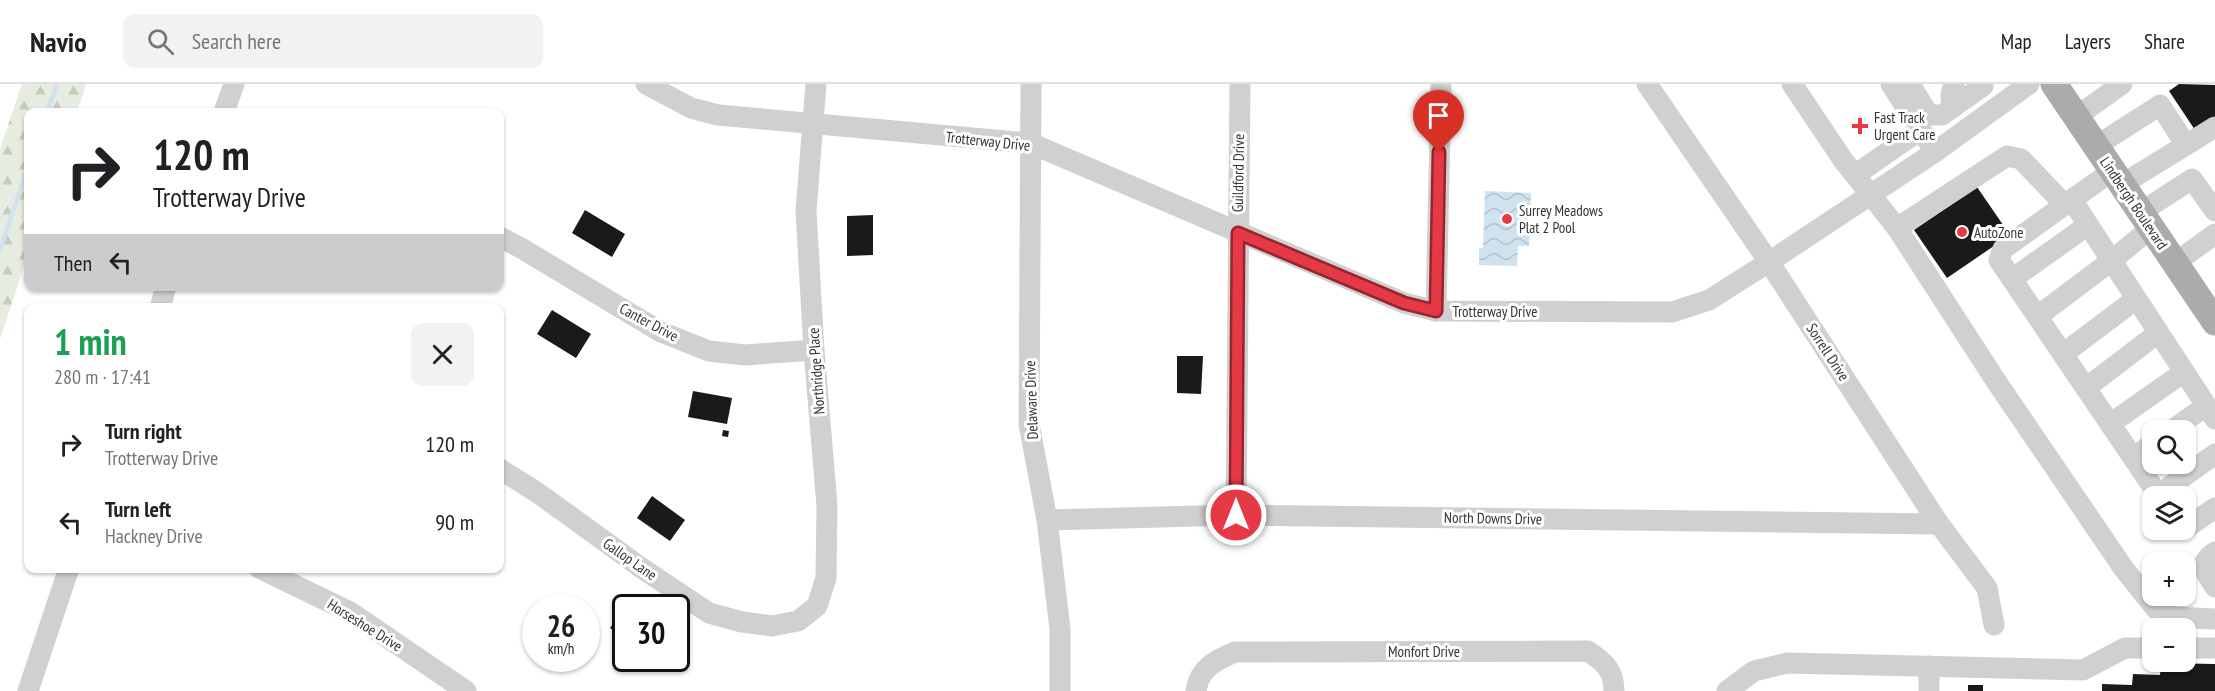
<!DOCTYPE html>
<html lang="en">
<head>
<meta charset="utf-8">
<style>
	body { margin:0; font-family:"PT Sans Narrow",sans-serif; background:#f2f2f2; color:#202124; height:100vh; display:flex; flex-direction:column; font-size:22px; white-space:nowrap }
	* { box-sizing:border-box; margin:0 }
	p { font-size:20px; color:#757577 }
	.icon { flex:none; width:33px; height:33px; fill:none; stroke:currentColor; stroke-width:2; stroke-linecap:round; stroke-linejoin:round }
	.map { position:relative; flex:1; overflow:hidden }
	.side { position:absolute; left:24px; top:219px; width:480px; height:270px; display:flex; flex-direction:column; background:#fff; border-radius:12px; box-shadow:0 2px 4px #0004 }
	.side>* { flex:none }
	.hud { position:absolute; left:24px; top:24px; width:480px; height:183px; border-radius:12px; box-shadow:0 2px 4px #0004; background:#fff; color:#202124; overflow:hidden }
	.tools { position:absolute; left:2142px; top:336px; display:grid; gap:12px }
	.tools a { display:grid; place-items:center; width:54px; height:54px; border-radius:12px; background:#fff; box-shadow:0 2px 4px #0004; font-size:30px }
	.speed { position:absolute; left:522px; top:510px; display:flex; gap:12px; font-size:30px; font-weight:700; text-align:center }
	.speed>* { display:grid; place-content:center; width:78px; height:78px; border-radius:50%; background:#fff; box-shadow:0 2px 4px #0004; line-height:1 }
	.speed small { font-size:15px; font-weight:400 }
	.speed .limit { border:3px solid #111; border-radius:9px; background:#fff; color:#111 }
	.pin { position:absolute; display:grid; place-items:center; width:51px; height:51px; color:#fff; margin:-62px -26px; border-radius:50% 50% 50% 0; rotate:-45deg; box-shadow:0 0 6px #0007 }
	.pin .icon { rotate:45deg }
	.me { position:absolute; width:66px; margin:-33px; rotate:0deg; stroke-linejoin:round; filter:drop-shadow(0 0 4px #0008) }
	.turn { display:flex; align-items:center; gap:21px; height:126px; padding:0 30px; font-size:27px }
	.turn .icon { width:78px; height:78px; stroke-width:2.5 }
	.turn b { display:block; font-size:42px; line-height:51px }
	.then { display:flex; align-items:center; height:57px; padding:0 30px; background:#0003; gap:12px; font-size:22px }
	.round { display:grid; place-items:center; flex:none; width:63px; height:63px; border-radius:12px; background:#f2f2f2 }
	.summary { display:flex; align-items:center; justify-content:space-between; height:102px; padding:0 30px }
	h1 { font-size:36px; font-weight:800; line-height:45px; color:#1e9e55 }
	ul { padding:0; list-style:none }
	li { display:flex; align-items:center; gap:18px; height:78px; padding:0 30px }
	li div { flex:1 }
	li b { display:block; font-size:22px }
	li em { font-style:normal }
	header { display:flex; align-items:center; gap:36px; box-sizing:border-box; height:84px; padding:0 30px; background:#fff; border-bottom:2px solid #e0e0e0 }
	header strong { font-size:28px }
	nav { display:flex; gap:33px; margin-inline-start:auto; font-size:21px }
	.search { width:420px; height:54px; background:#f2f2f2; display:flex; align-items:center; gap:15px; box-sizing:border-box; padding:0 21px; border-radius:12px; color:#757577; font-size:22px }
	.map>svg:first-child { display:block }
	.forest { fill:url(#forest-firs) }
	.water { fill:url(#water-waves) }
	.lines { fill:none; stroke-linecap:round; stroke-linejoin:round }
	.stream { stroke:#cfe2ee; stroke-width:4.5 }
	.building { fill:#1a1a1a }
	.minor { stroke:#d0d0d0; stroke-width:21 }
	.major { stroke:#ababab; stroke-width:27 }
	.route-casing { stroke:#96252e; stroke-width:15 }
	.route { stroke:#e63946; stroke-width:10 }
	.poi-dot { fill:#e63946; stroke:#fff; stroke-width:2 }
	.labels { text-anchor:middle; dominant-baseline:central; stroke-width:6; stroke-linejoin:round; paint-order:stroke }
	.poi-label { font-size:15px; fill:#333; stroke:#fff; text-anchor:start }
	.street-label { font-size:15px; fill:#333; stroke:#fff }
</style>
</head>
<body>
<header>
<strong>Navio</strong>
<div class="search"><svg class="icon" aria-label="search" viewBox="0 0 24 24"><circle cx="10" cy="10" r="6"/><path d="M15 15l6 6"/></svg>Search here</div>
<nav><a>Map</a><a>Layers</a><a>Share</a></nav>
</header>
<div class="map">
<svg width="2215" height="607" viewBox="0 0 2215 607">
	<defs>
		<pattern id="forest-firs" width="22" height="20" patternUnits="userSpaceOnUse" patternTransform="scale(1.5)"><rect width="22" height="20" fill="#e6ecdf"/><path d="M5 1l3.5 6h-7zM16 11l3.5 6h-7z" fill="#c6cbc0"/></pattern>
		<pattern id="water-waves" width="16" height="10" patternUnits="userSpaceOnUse" patternTransform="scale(1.5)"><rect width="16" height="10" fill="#cfe2ee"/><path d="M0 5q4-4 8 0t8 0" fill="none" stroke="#b2c2cd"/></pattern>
	</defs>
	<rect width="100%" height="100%" fill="#fff"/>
	<!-- forest -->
	<polygon class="forest" points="22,0 86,0 77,28 28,28 28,170 0,255 0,65"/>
	<!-- water -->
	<polygon class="water" points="1485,107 1531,109 1529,162 1518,162 1517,182 1479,181 1479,164 1483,164"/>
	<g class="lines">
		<!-- stream -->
		<g class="stream">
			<polyline points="47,28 57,0"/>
			<polyline points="0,166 28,83"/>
		</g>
	</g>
	<!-- building -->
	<g class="building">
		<polygon points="2179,0 2215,1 2215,37 2197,49 2169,7"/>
		<polygon points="1977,103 2010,151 1947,194 1914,146"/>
		<polygon points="585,126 625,150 612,173 572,149"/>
		<polygon points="873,131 873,171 847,172 847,132"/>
		<polygon points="552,226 591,250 576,274 537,250"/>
		<polygon points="1177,272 1203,272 1201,310 1177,309"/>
		<polygon points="693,307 732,314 727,340 688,333"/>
		<polygon points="723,346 729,347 728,353 722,352"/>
		<polygon points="652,412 685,436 670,457 637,434"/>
		<polygon points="626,522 626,555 610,544"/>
		<polygon points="2161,579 2215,580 2215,607 2102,607 2102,600 2132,601 2133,590 2160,591"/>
		<rect x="1968" y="601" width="15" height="6"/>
	</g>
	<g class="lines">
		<!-- minor -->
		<g class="minor">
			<polyline points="646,0 691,24 718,31 1030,59 1404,219 1436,227 1672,228 1709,216 1769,178 1935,68 2029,0"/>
			<polyline points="1031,0 1029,340 1047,436 1060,545 1060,607"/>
			<polyline points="1647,0 1769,178 1939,440 1987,504 1994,541"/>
			<polyline points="1792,0 1843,76 1897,144 2007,72 2021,75 2065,121"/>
			<polyline points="1891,0 1935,68"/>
			<polyline points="1912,0 1911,2 1929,31 1942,31 1983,2 1983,0"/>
			<polyline points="1952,24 1951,10 1954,0"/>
			<polyline points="224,28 234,0"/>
			<polyline points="2076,33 2122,0"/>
			<polyline points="2096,62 2160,21 2186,61 2215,43"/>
			<polyline points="2112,87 2003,165 1999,176 2159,412"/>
			<polyline points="1855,91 1920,46"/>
			<polyline points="2121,101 2186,61"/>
			<polyline points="2072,116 2215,335"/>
			<polyline points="2141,128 2192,95 2215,127"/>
			<polyline points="1897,144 1996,297 2124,485 2156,525 2173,533 2215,535"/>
			<polyline points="500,153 521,164 661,248 709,267 745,271 814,266"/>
			<polyline points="2175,179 2215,150"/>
			<polyline points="2012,195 2088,141"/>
			<polyline points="160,224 166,202"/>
			<polyline points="1436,227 1441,0"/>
			<polyline points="2038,232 2111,177 2151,144"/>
			<polyline points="2063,270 2136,215"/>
			<polyline points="2086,304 2158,249"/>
			<polyline points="2110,340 2184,288"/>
			<polyline points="2172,346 2206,322"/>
			<polyline points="2133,374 2152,360"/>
			<polyline points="500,385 538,409 643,485 709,529 742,538 772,542 798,537 817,522 826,494 827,422 814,266 806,127 816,0"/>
			<polyline points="2158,411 2215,370"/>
			<polyline points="1236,431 1240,0"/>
			<polyline points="1047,436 1236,431 1939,440"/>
			<polyline points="2186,444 2215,424"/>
			<path d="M2215 468C2197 480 2205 487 2215 503"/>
			<polyline points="259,484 350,528 466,607"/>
			<polyline points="2186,564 2215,564"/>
			<polyline points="1929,582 1929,607"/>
			<polyline points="28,607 69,484"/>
			<path d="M1196 607C1199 584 1216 576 1235 568L1588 567C1604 578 1614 586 1614 607"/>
			<polyline points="1727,607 1754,587 1787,579 2083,586 2125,564 2152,564"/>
		</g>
		<!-- major -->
		<polyline class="major" points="2054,0 2215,238"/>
	</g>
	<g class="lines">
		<!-- route casing -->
		<g class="route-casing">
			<polyline id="route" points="1236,431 1238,149 1404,219 1436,227 1439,68"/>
		</g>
		<!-- route -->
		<use href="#route" class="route"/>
	</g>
	<!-- markers -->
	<g class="poi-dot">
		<path d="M1857 33h6v6h6v6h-6v6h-6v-6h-6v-6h6z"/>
		<circle cx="1507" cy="135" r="6"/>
		<circle cx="1962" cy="148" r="6"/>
	</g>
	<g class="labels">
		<!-- poi labels -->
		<g class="poi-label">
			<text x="1874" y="33">Fast Track<tspan x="1874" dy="17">Urgent Care</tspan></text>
			<text x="1519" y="126">Surrey Meadows<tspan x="1519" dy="17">Plat 2 Pool</tspan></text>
			<text x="1974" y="148">AutoZone</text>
		</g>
		<!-- street labels -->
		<g class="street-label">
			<text transform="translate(988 57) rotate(6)">Trotterway Drive</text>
			<text transform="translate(1238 89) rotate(-89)">Guildford Drive</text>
			<text transform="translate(2134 119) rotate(56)">Lindbergh Boulevard</text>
			<text x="1495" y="227">Trotterway Drive</text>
			<text transform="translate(649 238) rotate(28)">Canter Drive</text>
			<text transform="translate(1828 268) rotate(57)">Sorrell Drive</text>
			<text transform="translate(816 287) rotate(-94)">Northridge Place</text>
			<text transform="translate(1031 316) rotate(-92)">Delaware Drive</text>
			<text transform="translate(1493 434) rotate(1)">North Downs Drive</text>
			<text transform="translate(630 475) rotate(35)">Gallop Lane</text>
			<text transform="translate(365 541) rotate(32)">Horseshoe Drive</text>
			<text x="1424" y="567">Monfort Drive</text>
		</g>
	</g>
</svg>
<div class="tools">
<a><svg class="icon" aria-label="search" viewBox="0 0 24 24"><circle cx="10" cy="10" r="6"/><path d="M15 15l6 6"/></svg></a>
<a><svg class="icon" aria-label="layers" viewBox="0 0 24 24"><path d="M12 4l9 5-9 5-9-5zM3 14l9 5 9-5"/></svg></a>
<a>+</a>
<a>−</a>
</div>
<div class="speed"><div>26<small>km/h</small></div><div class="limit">30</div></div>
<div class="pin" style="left:1439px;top:68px;background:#d93025"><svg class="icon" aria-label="arrive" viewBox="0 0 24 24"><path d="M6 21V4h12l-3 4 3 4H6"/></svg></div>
<svg class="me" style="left:1236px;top:431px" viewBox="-20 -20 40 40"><circle r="17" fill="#e63946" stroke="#fff" stroke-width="3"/><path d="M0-11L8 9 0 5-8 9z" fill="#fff"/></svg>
<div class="hud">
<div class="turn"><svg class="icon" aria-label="right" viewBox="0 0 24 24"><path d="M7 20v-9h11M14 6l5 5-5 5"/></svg><div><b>120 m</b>Trotterway Drive</div></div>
<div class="then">Then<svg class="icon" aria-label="left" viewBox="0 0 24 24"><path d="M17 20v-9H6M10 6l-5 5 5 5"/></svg></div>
</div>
<section class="side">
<div class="summary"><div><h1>1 min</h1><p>280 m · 17:41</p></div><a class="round"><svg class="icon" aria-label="close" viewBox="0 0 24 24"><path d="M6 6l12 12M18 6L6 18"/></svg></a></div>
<ul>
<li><svg class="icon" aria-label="right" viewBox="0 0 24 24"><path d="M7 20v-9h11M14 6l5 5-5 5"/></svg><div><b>Turn right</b><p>Trotterway Drive</p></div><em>120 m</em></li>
<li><svg class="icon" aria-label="left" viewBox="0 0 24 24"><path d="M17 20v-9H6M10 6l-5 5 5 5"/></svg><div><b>Turn left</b><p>Hackney Drive</p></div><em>90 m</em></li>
</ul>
</section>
</div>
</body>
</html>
